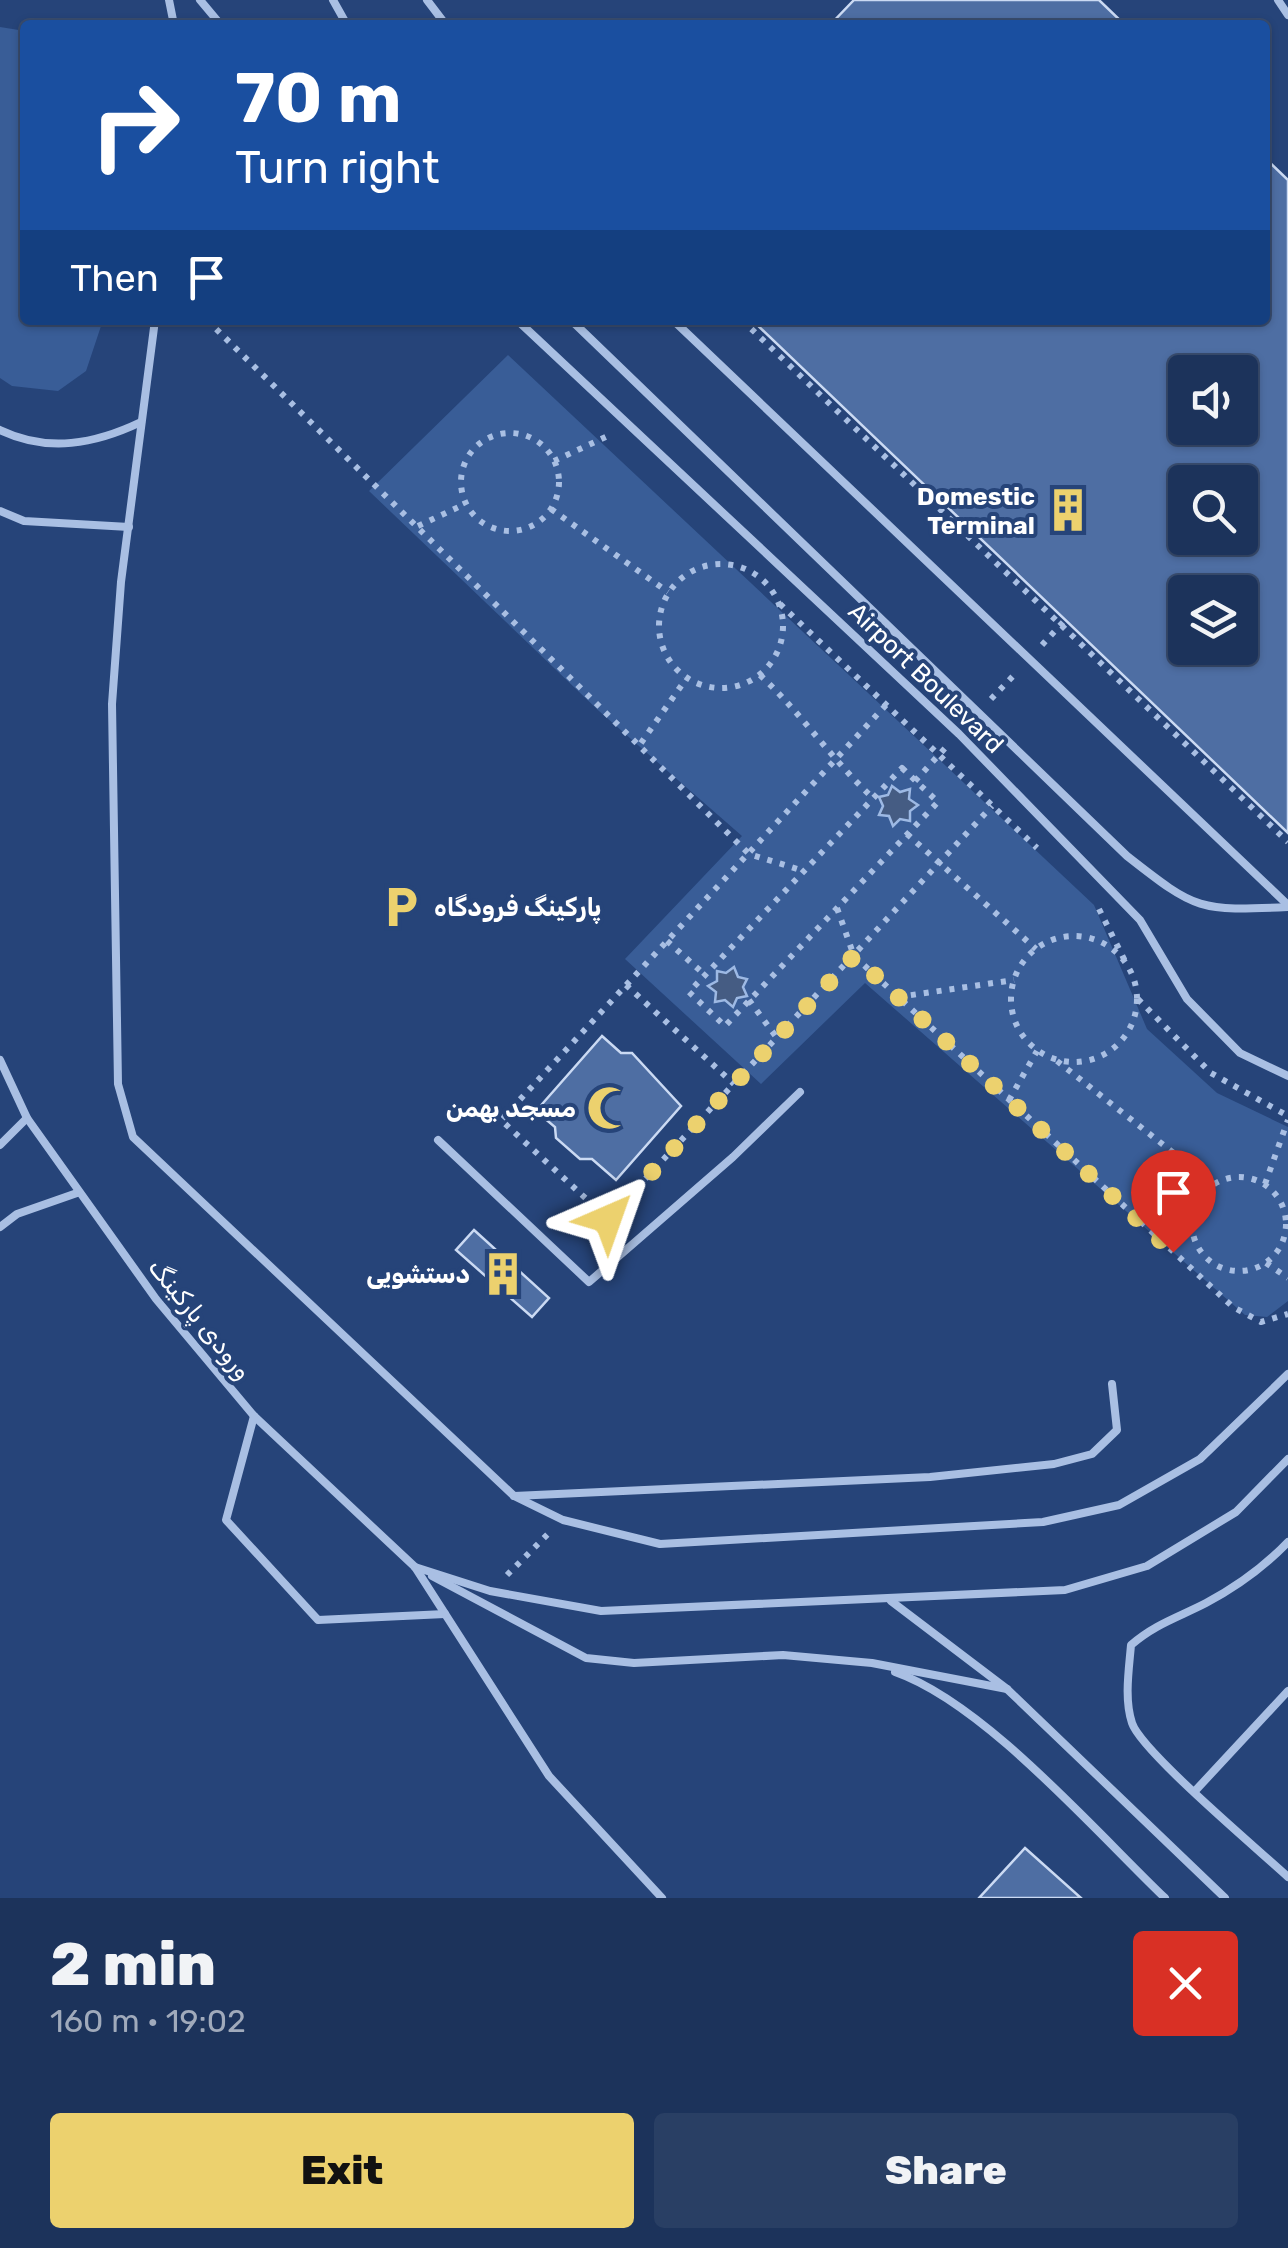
<!DOCTYPE html>
<html lang="en">
<head>
<meta charset="utf-8">
<style>
	body { margin:0; font-family:Rubik,Cairo,sans-serif; background:#293f64; color:#f1f3f6; height:100vh; display:flex; flex-direction:column; font-size:38px; white-space:nowrap }
	* { box-sizing:border-box; margin:0 }
	p { font-size:32px; color:#a0aabb }
	.icon { flex:none; width:55px; height:55px; fill:none; stroke:currentColor; stroke-width:2; stroke-linecap:round; stroke-linejoin:round }
	.map { position:relative; height:1898px; overflow:hidden }
	.details { display:flex; flex-direction:column; background:#1c335b; flex:1 }
	.details>* { flex:none }
	.guide { position:absolute; left:20px; top:20px; width:1250px; height:305px; border-radius:10px; box-shadow:0 2px 8px #0004,0 0 0 2px #3a4e71; background:#1a4fa0; color:#fff; overflow:hidden }
	.controls { position:absolute; left:1168px; top:355px; display:grid; gap:20px }
	.controls a { display:grid; place-items:center; width:90px; height:90px; border-radius:10px; background:#1c335b; box-shadow:0 2px 8px #0004,0 0 0 2px #3a4e71; font-size:50px }
	.pin { position:absolute; display:grid; place-items:center; width:85px; height:85px; color:#fff; margin:-102px -42px; border-radius:50% 50% 50% 0; rotate:-45deg; box-shadow:0 0 10px #0007 }
	.pin .icon { rotate:45deg }
	.me { position:absolute; width:110px; margin:-55px; rotate:43deg; stroke-linejoin:round; filter:drop-shadow(0 0 8px #0008) }
	.turn { display:flex; align-items:center; gap:35px; height:210px; padding:0 50px; font-size:45px }
	.turn .icon { width:130px; height:130px; stroke-width:2.5 }
	.turn b { display:block; font-size:70px; line-height:85px }
	.then { display:flex; align-items:center; height:95px; padding:0 50px; background:#0003; gap:20px; font-size:38px }
	.round { display:grid; place-items:center; flex:none; width:105px; height:105px; border-radius:10px; background:#293f64 }
	.overview { display:flex; align-items:center; justify-content:space-between; height:170px; padding:0 50px }
	h1 { font-size:60px; font-weight:800; line-height:75px }
	.cta { display:flex; gap:20px; margin-top:auto; padding:20px 50px }
	.cta a { flex:1; height:115px; border-radius:10px; background:#ecd16e; color:#111; font-size:40px; font-weight:800; line-height:115px; text-align:center }
	.cta a+a { background:#293f64; color:#f1f3f6 }
	.map>svg:first-child { display:block }
	.green { fill:#395d97 }
	.water { fill:#455c83; stroke:#9db9e4; stroke-width:2.5 }
	.building { fill:#4e6ea3; stroke:#cbdaf3; stroke-width:2.5; fill-rule:evenodd }
	.lines { fill:none; stroke-linecap:round; stroke-linejoin:round }
	.path { stroke:#a9bfe3; stroke-width:6; stroke-dasharray:5 8; stroke-linecap:butt }
	.service { stroke:#a9bfe3; stroke-width:8 }
	.route { stroke:#ecd16e; stroke-width:18; stroke-dasharray:0 32.4 }
	.labels { text-anchor:middle; dominant-baseline:central; stroke-width:8; stroke-linejoin:round; paint-order:stroke }
	.poi-label { font-size:25px; font-weight:bold; fill:#fff; stroke:#264479; text-anchor:end }
	.street-label { font-size:25px; fill:#fff; stroke:#264479 }
</style>
</head>
<body>
<div class="map">
<svg width="1288" height="1898" viewBox="0 0 1288 1898">
	<rect width="100%" height="100%" fill="#264479"/>
	<!-- green -->
	<g class="green">
		<polygon points="0,27 25,31 25,320 103,320 86,371 58,391 12,386 0,378"/>
		<polygon points="508,355 1094,905 1147,1029 1217,1093 1288,1127 1288,1301 1267,1317 1245,1315 865,983 761,1084 625,959 742,836 599,711 369,491"/>
	</g>
	<!-- water -->
	<g class="water">
		<polygon points="892,786 900,792 910,789 909,799 918,805 910,811 910,821 900,819 893,826 889,816 879,815 883,806 879,797 888,795"/>
		<polygon points="734,967 738,977 747,979 743,987 747,996 737,998 733,1007 725,1000 715,1002 716,992 708,986 717,981 717,971 726,973"/>
	</g>
	<!-- building -->
	<g class="building">
		<polygon points="854,0 1099,0 1125,25 830,25"/>
		<path d="M1265 158 1288 180V833L752 320H1265ZM1185 372H1240V428H1185ZM1185 482H1240V538H1185ZM1185 592H1240V648H1185Z"/>
		<polygon points="602,1036 621,1053 632,1053 681,1106 616,1180 592,1159 580,1159 556,1138 555,1127 536,1111"/>
		<polygon points="474,1230 549,1298 532,1317 456,1250"/>
		<polygon points="1025,1848 1081,1898 979,1898"/>
	</g>
	<g class="lines">
		<!-- path -->
		<g class="path">
			<polyline points="207,320 749,854 804,871"/>
			<polyline points="742,320 1288,842"/>
			<circle cx="510" cy="482" r="49"/>
			<polyline points="554,461 612,434"/>
			<polyline points="551,509 668,592"/>
			<polyline points="418,526 465,504"/>
			<circle cx="721" cy="626" r="62"/>
			<polyline points="780,604 1037,848"/>
			<polyline points="1042,645 1065,620"/>
			<path d="M760 675C802 714 832 760 873 798"/>
			<polyline points="991,699 1017,672"/>
			<polyline points="886,705 501,1120 608,1219 992,806"/>
			<polyline points="641,743 686,679"/>
			<polygon points="902,768 938,802 725,1026 689,992"/>
			<polyline points="915,781 948,745"/>
			<polyline points="907,834 1036,949"/>
			<polyline points="837,908 854,956 1233,1307 1261,1322 1288,1314"/>
			<polyline points="1099,909 1125,961"/>
			<circle cx="1074" cy="999" r="63"/>
			<polyline points="667,941 705,975"/>
			<polyline points="626,985 734,1084"/>
			<polyline points="898,997 1014,980"/>
			<polyline points="1138,999 1211,1073 1288,1116"/>
			<polyline points="749,1000 777,1038"/>
			<polyline points="1057,1061 1213,1184"/>
			<polyline points="1009,1100 1037,1051"/>
			<circle cx="1239" cy="1224" r="47"/>
			<polyline points="1265,1184 1288,1120"/>
			<polyline points="1266,1263 1288,1278"/>
			<polyline points="507,1575 548,1534"/>
		</g>
		<!-- service -->
		<g class="service">
			<polyline points="169,0 174,25"/>
			<polyline points="200,0 221,25"/>
			<polyline points="333,0 347,25"/>
			<polyline points="427,0 446,25"/>
			<polyline points="1278,0 1288,15"/>
			<polyline points="155,320 121,582 112,704 118,1084 133,1137 514,1496 563,1520 660,1544 1043,1522 1119,1505 1200,1459 1288,1374"/>
			<polyline points="517,320 959,734 1140,920 1187,999 1240,1053 1288,1076"/>
			<path d="M571 320 1127 856C1197 911 1199 911 1288 907"/>
			<polyline points="673,320 1288,905"/>
			<path d="M0 430C48 453 95 444 141 422"/>
			<polyline points="0,511 24,521 129,527"/>
			<polyline points="0,1060 27,1118 156,1299 254,1416 415,1567 549,1776 662,1898"/>
			<polyline points="438,1140 589,1282 733,1157 800,1092"/>
			<polyline points="0,1145 27,1118"/>
			<polyline points="0,1227 17,1214 77,1193"/>
			<polyline points="254,1416 226,1520 318,1620 445,1614"/>
			<polyline points="514,1496 930,1477 1054,1464 1092,1454 1117,1430 1112,1384"/>
			<path d="M1288 1542C1263 1568 1238 1586 1206 1603 1179 1617 1155 1624 1131 1645 1129 1669 1124 1699 1132 1723 1141 1751 1260 1851 1288 1877"/>
			<polyline points="415,1567 490,1591 601,1611 1065,1590 1147,1566 1236,1512 1288,1459"/>
			<polyline points="432,1576 586,1658 634,1663 783,1655 872,1663 1007,1689"/>
			<polyline points="891,1601 1007,1689 1225,1898"/>
			<path d="M895 1672C984 1703 1094 1830 1165 1898"/>
			<polyline points="1195,1791 1288,1691"/>
		</g>
	</g>
	<g class="lines">
		<!-- route -->
		<polyline class="route" points="608,1219 854,956 1173,1252"/>
	</g>
	<!-- icons -->
	<defs>
		<g id="building-bare" transform="scale(3.45)"><path d="M-4-6H4V6H1V3H-1V6H-4ZM-2.5-4.3h1.7v1.8h-1.7ZM.8-4.3h1.7v1.8H.8ZM-2.5-1h1.7V.8h-1.7ZM.8-1h1.7V.8H.8Z" fill="#ecd16e" stroke="#264479" stroke-width="2.5" paint-order="stroke"/></g>
		<g id="parking-bare" transform="scale(3.45)"><path d="M-3.5-5.5H1a3.5 3.5 0 0 1 0 7H-1V5.5H-3.5ZM-1-3.4V-.6H.8a1.4 1.4 0 0 0 0-2.8Z" fill="#ecd16e" stroke="#264479" stroke-width="2.5" paint-order="stroke"/></g>
		<g id="mosque-bare" transform="scale(3.45)"><path d="M3.5-4.9A6 6 0 1 0 3.5 4.9A5 5 0 1 1 3.5-4.9Z" fill="#ecd16e" stroke="#264479" stroke-width="2.5" paint-order="stroke"/></g>
	</defs>
	<g fill-rule="evenodd">
		<use href="#building-bare" x="1068" y="510"/>
		<use href="#parking-bare" x="401" y="907"/>
		<use href="#mosque-bare" x="609" y="1108"/>
		<use href="#building-bare" x="503" y="1274"/>
	</g>
	<g class="labels">
		<!-- poi labels -->
		<g class="poi-label">
			<text x="1035" y="496">Domestic<tspan x="1035" dy="29">Terminal</tspan></text>
			<text x="434" y="907" text-anchor="start">پارکینگ فرودگاه</text>
			<text x="576" y="1108">مسجد بهمن</text>
			<text x="470" y="1274">دستشویی</text>
		</g>
		<!-- street labels -->
		<g class="street-label">
			<text transform="translate(926 678) rotate(44)">Airport Boulevard</text>
			<text transform="translate(200 1319) rotate(51)">ورودی پارکینگ</text>
		</g>
	</g>
</svg>
<div class="controls">
<a><svg class="icon" aria-label="sound" viewBox="0 0 24 24"><path d="M4 9h4l5-4v14l-5-4H4zM17 9q2 3 0 6"/></svg></a>
<a><svg class="icon" aria-label="search" viewBox="0 0 24 24"><circle cx="10" cy="10" r="6"/><path d="M15 15l6 6"/></svg></a>
<a><svg class="icon" aria-label="layers" viewBox="0 0 24 24"><path d="M12 4l9 5-9 5-9-5zM3 14l9 5 9-5"/></svg></a>
</div>
<div class="pin" style="left:1173px;top:1252px;background:#d93025"><svg class="icon" aria-label="arrive" viewBox="0 0 24 24"><path d="M6 21V4h12l-3 4 3 4H6"/></svg></div>
<svg class="me" style="left:608px;top:1219px" viewBox="-20 -20 40 40"><path d="M0-17L14 15 0 8-14 15z" fill="#ecd16e" stroke="#fff" stroke-width="4"/></svg>
<div class="guide">
<div class="turn"><svg class="icon" aria-label="right" viewBox="0 0 24 24"><path d="M7 20v-9h11M14 6l5 5-5 5"/></svg><div><b>70 m</b>Turn right</div></div>
<div class="then">Then<svg class="icon" aria-label="arrive" viewBox="0 0 24 24"><path d="M6 21V4h12l-3 4 3 4H6"/></svg></div>
</div>
</div>
<section class="details">
<div class="overview"><div><h1>2 min</h1><p>160 m · 19:02</p></div><a class="round" style="background:#d93025;color:#fff"><svg class="icon" aria-label="close" viewBox="0 0 24 24"><path d="M6 6l12 12M18 6L6 18"/></svg></a></div>
<div class="cta"><a>Exit</a><a>Share</a></div>
</section>
</body>
</html>
